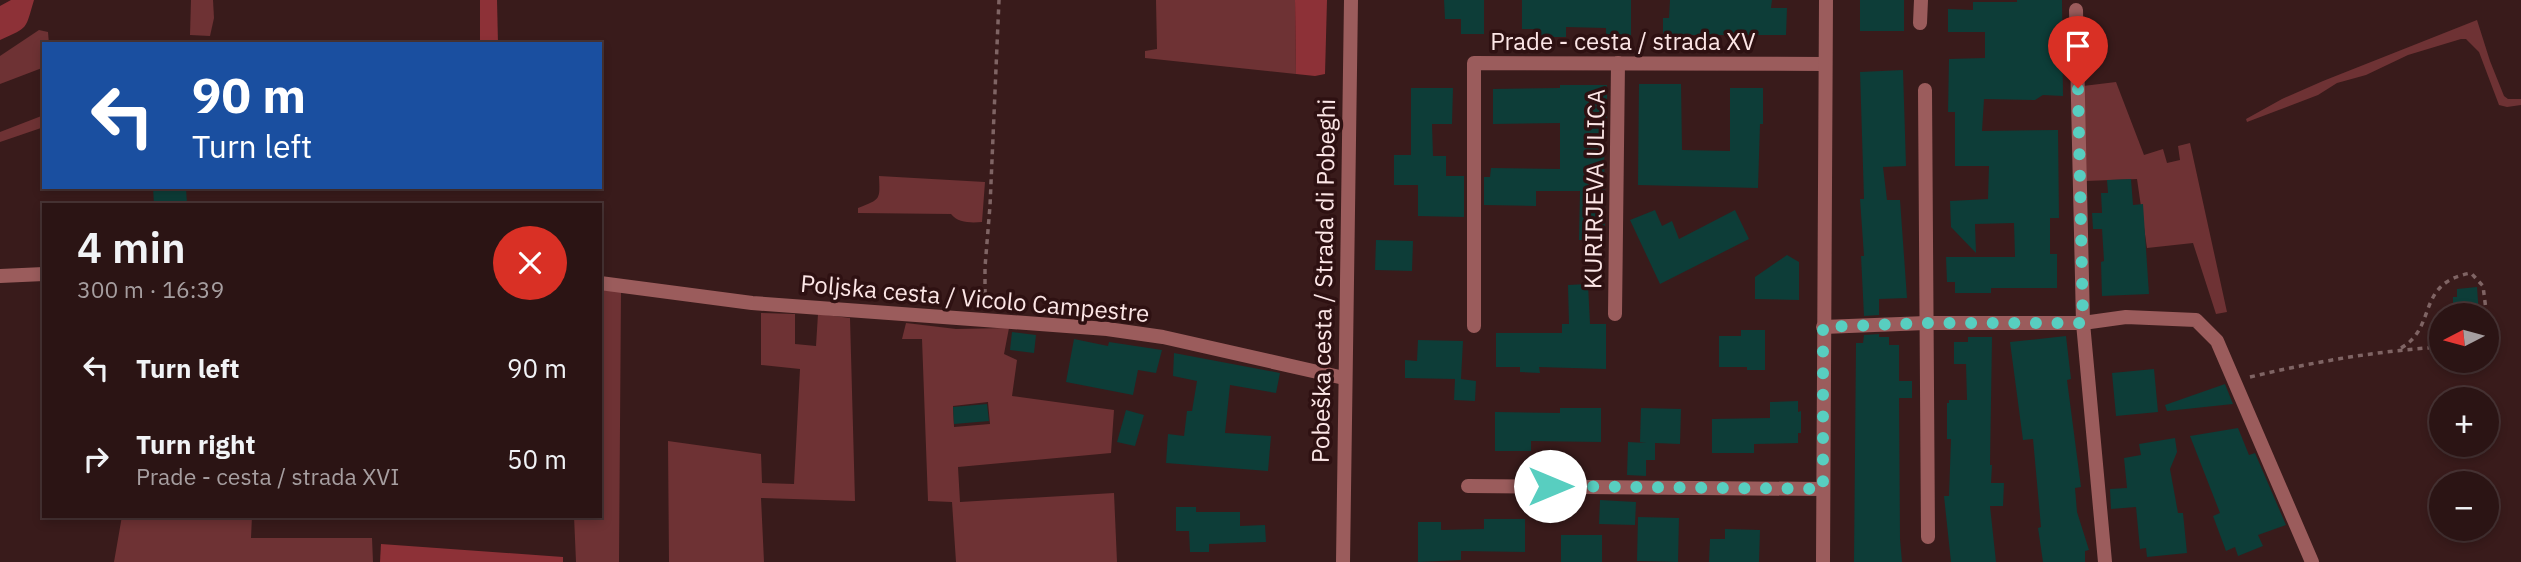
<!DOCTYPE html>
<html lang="en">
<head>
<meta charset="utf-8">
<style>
	body { margin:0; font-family:"IBM Plex Sans",sans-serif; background:#331d1d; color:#f1f3f6; height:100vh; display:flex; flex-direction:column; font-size:26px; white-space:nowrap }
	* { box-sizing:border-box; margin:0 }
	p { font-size:23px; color:#a69ea0 }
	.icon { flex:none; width:38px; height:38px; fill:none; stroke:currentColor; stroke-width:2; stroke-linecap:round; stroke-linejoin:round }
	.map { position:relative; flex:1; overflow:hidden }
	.panel { position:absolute; left:42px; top:203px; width:560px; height:315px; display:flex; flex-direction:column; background:#2b1414; border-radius:0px; box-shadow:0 4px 10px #0003,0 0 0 2px #473334 }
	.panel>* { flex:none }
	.top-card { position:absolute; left:42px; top:42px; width:560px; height:147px; border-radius:0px; box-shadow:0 4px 10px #0003,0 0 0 2px #473334; background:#1a4fa0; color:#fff; overflow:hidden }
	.needle { width:46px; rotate:264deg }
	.fabs { position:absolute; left:2429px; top:303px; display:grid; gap:14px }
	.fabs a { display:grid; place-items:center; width:70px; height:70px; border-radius:50%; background:#2b1414; box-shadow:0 4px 10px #0003,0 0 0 2px #473334; font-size:35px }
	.pin { position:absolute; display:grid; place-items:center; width:60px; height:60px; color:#fff; margin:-72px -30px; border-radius:50% 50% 50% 0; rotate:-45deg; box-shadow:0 0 7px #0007 }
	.pin .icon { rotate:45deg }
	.me { position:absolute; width:77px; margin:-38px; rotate:90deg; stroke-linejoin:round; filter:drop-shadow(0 0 5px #0008) }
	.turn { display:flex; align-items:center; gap:24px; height:147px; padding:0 35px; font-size:32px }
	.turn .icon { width:91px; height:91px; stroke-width:2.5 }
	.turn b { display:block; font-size:49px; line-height:60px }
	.round { display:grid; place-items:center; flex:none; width:74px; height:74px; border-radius:37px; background:#331d1d }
	.headline { display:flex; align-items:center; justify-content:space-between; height:119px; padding:0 35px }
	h1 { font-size:42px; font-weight:600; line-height:52px }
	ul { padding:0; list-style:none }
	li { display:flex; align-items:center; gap:21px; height:91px; padding:0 35px }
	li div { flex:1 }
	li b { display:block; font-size:26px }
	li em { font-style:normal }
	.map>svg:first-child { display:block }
	.green { fill:#6e3234; fill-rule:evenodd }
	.forest { fill:#8d3137 }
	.building { fill:#0d3d38 }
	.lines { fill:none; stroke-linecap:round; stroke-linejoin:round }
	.path { stroke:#7f6464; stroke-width:3.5; stroke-dasharray:5 5; stroke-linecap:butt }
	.minor { stroke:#9b5c5c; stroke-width:14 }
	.tertiary { stroke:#9b5c5c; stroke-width:14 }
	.route { stroke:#58cec0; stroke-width:12; stroke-dasharray:0 21.6 }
	.labels { text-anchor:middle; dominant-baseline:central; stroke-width:7; stroke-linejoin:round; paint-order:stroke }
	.street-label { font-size:24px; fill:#fce6e6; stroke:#2e1112 }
</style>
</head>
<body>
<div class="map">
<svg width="2521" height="562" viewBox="0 0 2521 562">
	<rect width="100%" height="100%" fill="#391b1b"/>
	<!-- green -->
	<g class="green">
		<polygon points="191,0 213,0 214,18 210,36 190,35"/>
		<polygon points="1156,0 1295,0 1296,74 1145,58 1145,51 1157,49"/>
		<polygon points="2477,20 2490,61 2504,96 2508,99 2521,99 2521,105 2507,107 2499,105 2479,52 2466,39 2461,39 2408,55 2366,75 2337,83 2318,95 2247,122 2246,119 2282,99 2323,81"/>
		<polygon points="39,30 48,32 49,44 44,44 44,74 42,68 0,84 0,56"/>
		<polygon points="2116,82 2144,155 2163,149 2167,163 2180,160 2178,146 2190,143 2227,312 2216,314 2193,243 2147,248 2137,179 2085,181 2083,86"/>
		<polygon points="44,115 44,127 0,142 0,132"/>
		<path d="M879 176 985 182 982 222C971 223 958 223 951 214L858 213V208C881 199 880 200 879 176Z"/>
		<polygon points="600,289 621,292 619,562 576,562 574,516 600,516"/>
		<polygon points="761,313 795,314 795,344 816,346 818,314 850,318 855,501 761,498 764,562 669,562 668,441 761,454 762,483 794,484 800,369 761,365"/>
		<path d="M906 323 956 329 1009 328 1004 354 1017 360 1012 396 1114 410 1111 453 958 467 960 502 1114 493 1117 562H956L952 502 928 501 922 339H902ZM988 402 990 424 954 427 953 406Z"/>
		<polygon points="122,516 252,516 251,538 372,538 373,562 114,562"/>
	</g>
	<!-- forest -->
	<g class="forest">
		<path d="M11 0H34C25 30 29 27 0 40V6Z"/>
		<polygon points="480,0 497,0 498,44 480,44"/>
		<polygon points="1295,0 1327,0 1325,74 1315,76 1296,74"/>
		<polygon points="381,544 563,557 563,562 380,562"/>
	</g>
	<!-- building -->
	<g class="building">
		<polygon points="1444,0 1484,0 1484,34 1461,34 1461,19 1445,19"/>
		<polygon points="1522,0 1631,0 1631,36 1606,35 1606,28 1566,27 1566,37 1540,37 1540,29 1522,29"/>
		<polygon points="1670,0 1772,0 1771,8 1787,8 1786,35 1663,35 1663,18 1669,18"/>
		<rect x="1860" y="0" width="44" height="31"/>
		<polygon points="2017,0 2062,0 2063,96 2043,95 2035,100 1984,99 1982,131 2058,130 2059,218 2050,218 2050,254 2057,254 2057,288 1991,288 1991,293 1955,293 1955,282 1947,282 1946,257 2015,257 2014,223 1975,224 1976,253 1951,227 1950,201 1988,199 1989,166 1955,166 1955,112 1948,112 1949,59 1985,58 1985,32 1948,32 1948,9 1973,10 1973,2 2017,2"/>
		<polygon points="1903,70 1906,166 1883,167 1887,200 1900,200 1907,298 1879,299 1879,315 1864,316 1861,256 1864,256 1860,199 1864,199 1860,72"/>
		<polygon points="1639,84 1681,84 1682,150 1730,151 1730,88 1763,88 1763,124 1760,124 1758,188 1638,185"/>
		<polygon points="1560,85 1607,85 1607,130 1604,130 1605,241 1579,240 1580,191 1536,191 1536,206 1484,205 1484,177 1490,177 1491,168 1560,169 1560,123 1493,124 1493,89 1560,88"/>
		<polygon points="1411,88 1453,88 1452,124 1432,124 1433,156 1446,156 1446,176 1464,176 1464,217 1418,216 1418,185 1394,185 1394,155 1411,155"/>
		<polygon points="2131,179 2133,205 2143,204 2149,294 2102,296 2101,262 2104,261 2102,229 2093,229 2092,213 2102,213 2101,193 2108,193 2107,180"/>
		<polygon points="153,187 186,187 187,205 154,205"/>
		<polygon points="1655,210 1662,226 1672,221 1679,239 1735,210 1749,239 1660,284 1630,220"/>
		<polygon points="1376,240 1413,241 1412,271 1375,270"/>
		<polygon points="1787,255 1799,262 1799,300 1755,299 1755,277"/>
		<polygon points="1588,284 1590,324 1606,324 1606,369 1539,367 1540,373 1520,372 1520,367 1496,367 1496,333 1562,333 1562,324 1569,324 1568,285"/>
		<polygon points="2477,287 2479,315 2453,315 2453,297 2457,297 2457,289"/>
		<polygon points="1741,330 1765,330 1765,370 1747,370 1747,367 1719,367 1719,336 1741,336"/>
		<polygon points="1012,332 1036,335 1034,353 1010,350"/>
		<polygon points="1879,334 1879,337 1889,337 1889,345 1899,345 1899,381 1912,381 1912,398 1899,398 1900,539 1902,562 1854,562 1856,343 1863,343 1864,335"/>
		<polygon points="2066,336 2071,379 2067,380 2081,487 2075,488 2077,512 2089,550 2085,551 2085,562 2043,562 2038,528 2041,527 2033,439 2023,440 2010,342"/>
		<polygon points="1968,337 1992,337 1990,465 1992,465 1991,483 2004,483 2003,506 1990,506 1996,562 1951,562 1944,496 1949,496 1951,439 1947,439 1947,403 1949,403 1949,400 1967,400 1966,364 1954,364 1954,342 1968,342"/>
		<polygon points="1074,339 1108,346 1109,342 1162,350 1156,373 1138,370 1133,395 1066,382"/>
		<polygon points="1418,340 1463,341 1461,379 1476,381 1475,401 1454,400 1455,379 1405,378 1405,360 1417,361"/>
		<polygon points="1174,353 1280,373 1276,393 1230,385 1225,433 1271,436 1268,471 1166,463 1168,434 1184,436 1187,411 1192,411 1197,381 1173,376"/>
		<polygon points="2154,369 2158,412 2116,416 2112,373"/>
		<polygon points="2225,384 2233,404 2167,411 2165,405"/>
		<polygon points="1798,401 1798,412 1801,411 1801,433 1798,433 1798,443 1754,444 1754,453 1712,453 1712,419 1770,418 1770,402"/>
		<polygon points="987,404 989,421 954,424 953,407"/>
		<polygon points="1560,408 1601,408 1601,442 1531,441 1531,451 1495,451 1495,412 1560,413"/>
		<polygon points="1641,408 1681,409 1680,444 1655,443 1655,460 1646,460 1646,476 1627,475 1628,442 1646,443 1640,442"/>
		<polygon points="1126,410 1144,415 1135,446 1117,442"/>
		<polygon points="2238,428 2249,455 2255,453 2286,525 2258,535 2263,546 2238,556 2235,547 2226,551 2213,516 2220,513 2190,436"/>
		<polygon points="2175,438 2177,452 2170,469 2178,513 2183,513 2187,553 2147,557 2146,548 2140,549 2136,507 2111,509 2110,489 2127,488 2124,458 2141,455 2139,444"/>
		<polygon points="1600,500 1636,502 1635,525 1599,524"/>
		<polygon points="1176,507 1196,507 1196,512 1240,512 1240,526 1265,525 1266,542 1209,544 1209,552 1190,552 1189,531 1176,531"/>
		<polygon points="1638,517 1679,518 1678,562 1637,561"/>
		<polygon points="1484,519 1525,519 1525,552 1461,551 1461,560 1418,562 1418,522 1441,522 1441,530 1484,529"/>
		<polygon points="1725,529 1760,530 1759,562 1709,562 1710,539 1725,539"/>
		<rect x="1561" y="535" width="41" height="27"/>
	</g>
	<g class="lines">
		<!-- path -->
		<g class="path">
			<polyline points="985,304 985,267 990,206 999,0"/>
			<path d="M2401 348C2438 327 2415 283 2471 273L2483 286 2487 318"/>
			<path d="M2250 377C2313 362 2376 351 2441 347"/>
		</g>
		<!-- minor -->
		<g class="minor">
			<polyline points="2076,10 2083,323 2105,562"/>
			<polyline points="1920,23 1921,0"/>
			<polyline points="1925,90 1928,537"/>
			<polyline points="0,276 44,274"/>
			<polyline points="600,283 752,303 1107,329 1163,337 1344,378"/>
			<polyline points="1615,314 1618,63"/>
			<polyline points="1474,326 1474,63 1825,64"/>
			<polyline points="1823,327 1926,323 2083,323 2126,317 2196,320 2217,341 2312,562"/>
			<polyline points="1468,486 1823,489"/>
			<polyline points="1823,562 1826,0"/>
		</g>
		<!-- tertiary -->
		<polyline class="tertiary" points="1343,562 1351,0"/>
	</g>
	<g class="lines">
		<!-- route -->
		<polyline class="route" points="1550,486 1823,489 1823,327 1926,323 2083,323 2078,88"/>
	</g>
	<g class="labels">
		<!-- street labels -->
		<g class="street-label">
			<text x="1623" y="41">Prade - cesta / strada XV</text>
			<text transform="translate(1594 189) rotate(-89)">KURIRJEVA ULICA</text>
			<text transform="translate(1323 281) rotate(-89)">Pobeška cesta / Strada di Pobeghi</text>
			<text transform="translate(975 298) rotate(5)">Poljska cesta / Vicolo Campestre</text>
		</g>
	</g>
</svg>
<div class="fabs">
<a><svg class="needle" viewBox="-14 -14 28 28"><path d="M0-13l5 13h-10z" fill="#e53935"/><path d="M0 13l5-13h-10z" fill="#a69ea0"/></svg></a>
<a>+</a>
<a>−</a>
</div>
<div class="pin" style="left:2078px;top:88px;background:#d93025"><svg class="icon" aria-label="arrive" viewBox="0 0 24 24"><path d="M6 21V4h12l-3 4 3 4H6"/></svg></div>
<svg class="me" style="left:1550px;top:486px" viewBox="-20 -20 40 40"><circle r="19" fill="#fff"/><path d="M0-13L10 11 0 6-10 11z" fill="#58cec0"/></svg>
<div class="top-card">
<div class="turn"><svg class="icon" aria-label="left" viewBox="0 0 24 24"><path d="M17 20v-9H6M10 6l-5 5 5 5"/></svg><div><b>90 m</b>Turn left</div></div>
</div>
<section class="panel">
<div class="headline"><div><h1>4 min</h1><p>300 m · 16:39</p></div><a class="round" style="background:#d93025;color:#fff"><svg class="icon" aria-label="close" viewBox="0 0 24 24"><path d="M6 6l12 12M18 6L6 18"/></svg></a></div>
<ul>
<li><svg class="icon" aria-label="left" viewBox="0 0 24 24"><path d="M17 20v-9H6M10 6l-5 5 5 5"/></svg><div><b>Turn left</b></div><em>90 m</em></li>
<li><svg class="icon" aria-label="right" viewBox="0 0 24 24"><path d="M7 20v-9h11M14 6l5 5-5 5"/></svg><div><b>Turn right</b><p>Prade - cesta / strada XVI</p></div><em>50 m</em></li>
</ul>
</section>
</div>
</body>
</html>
